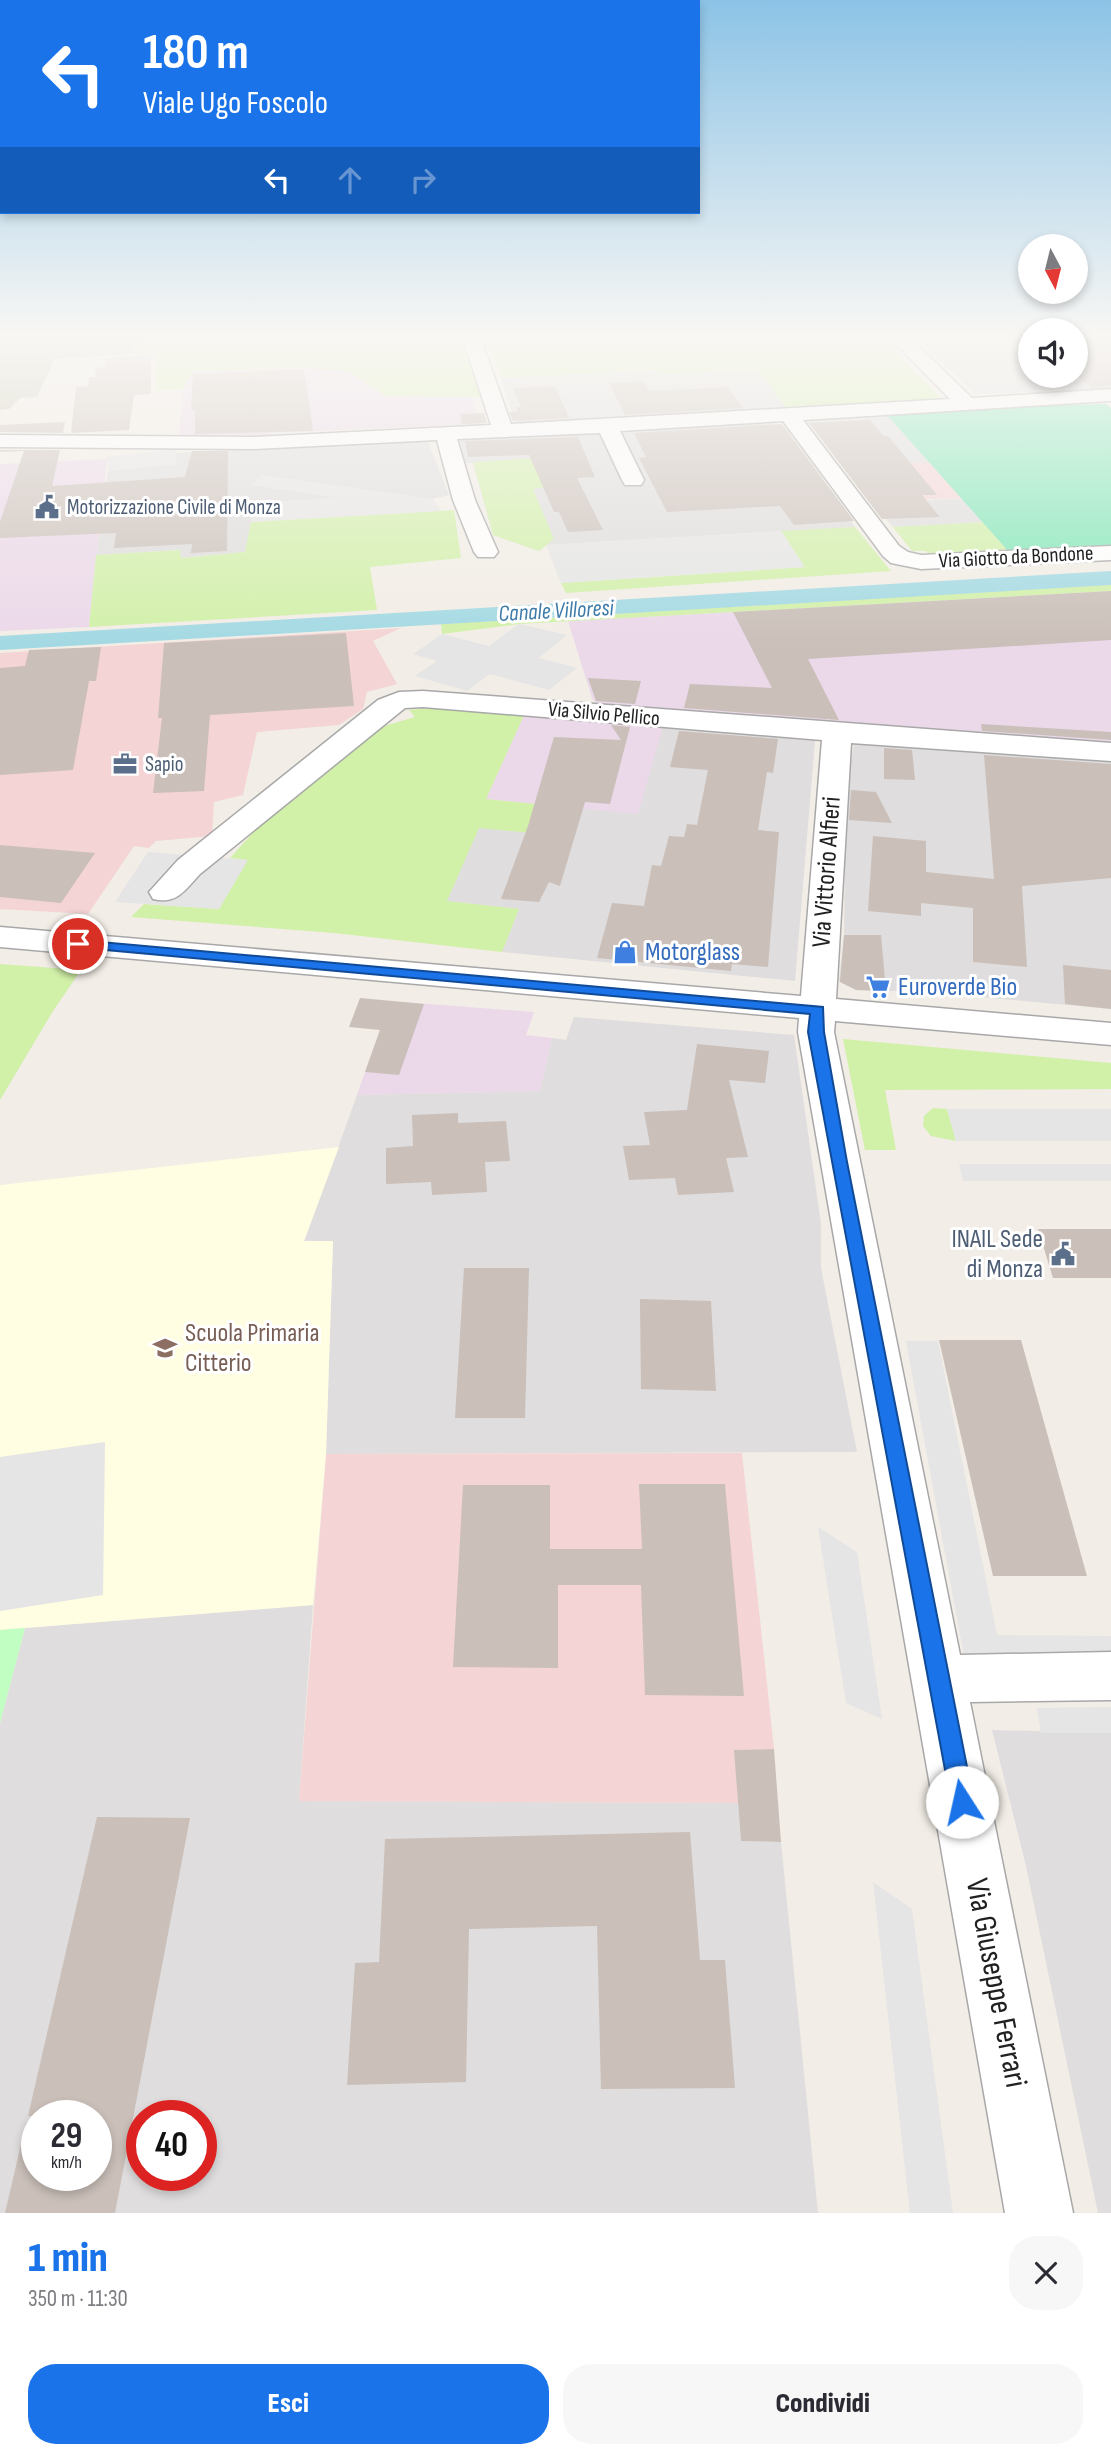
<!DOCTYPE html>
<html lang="it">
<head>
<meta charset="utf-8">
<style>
	body { margin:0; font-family:"Sofia Sans Condensed",sans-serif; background:#f7f7f7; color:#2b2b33; height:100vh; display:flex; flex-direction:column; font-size:26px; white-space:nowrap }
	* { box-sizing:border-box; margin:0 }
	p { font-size:23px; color:#7c7c81 }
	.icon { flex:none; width:38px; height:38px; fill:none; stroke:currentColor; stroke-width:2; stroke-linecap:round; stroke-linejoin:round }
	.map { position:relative; height:2213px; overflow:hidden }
	.drawer { display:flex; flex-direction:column; background:#fff; flex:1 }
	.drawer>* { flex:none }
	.top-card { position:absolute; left:0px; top:0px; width:700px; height:214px; box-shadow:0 4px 10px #0003; background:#1a73e8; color:#fff; overflow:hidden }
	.needle { width:46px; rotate:173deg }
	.buttons { position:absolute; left:1018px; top:234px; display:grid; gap:14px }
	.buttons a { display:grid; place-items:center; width:70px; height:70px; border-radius:50%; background:#fff; box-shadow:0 4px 10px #0003; font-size:35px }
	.speed { position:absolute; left:21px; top:2100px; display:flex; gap:14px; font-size:35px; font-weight:700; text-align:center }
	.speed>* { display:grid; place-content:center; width:91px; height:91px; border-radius:50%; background:#fff; box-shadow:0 4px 10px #0003; line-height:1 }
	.speed small { font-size:18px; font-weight:400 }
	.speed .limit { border:10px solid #d22; background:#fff; color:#111 }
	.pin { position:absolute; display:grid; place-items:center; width:60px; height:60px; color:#fff; margin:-30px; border:4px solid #fff; border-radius:50%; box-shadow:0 2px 7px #0007 }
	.me { position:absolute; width:77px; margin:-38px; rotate:350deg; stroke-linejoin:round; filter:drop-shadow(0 0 5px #0008) }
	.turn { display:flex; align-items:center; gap:24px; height:147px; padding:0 28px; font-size:32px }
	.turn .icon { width:91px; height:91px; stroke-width:2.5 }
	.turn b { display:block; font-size:49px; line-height:60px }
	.lanes { display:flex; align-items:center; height:66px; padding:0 28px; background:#0003; justify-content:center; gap:35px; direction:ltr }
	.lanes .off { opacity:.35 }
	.round { display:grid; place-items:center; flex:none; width:74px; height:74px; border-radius:28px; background:#f7f7f7 }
	.summary { display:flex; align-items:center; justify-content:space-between; height:119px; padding:0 28px }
	h1 { font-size:42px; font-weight:800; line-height:52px; color:#1a73e8 }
	.action { display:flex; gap:14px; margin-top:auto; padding:14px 28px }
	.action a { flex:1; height:80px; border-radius:28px; background:#1a73e8; color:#fff; font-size:28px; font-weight:800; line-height:80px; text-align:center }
	.action a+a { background:#f7f7f7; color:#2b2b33 }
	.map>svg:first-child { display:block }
	.residential { fill:#dfdddd; fill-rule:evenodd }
	.commercial { fill:#f4d4d5 }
	.industrial { fill:#ebd8e9 }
	.education { fill:#fffde2 }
	.construction { fill:#c7c6b1 }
	.grass { fill:#d1f0a8 }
	.park { fill:#c1fec1 }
	.pitch { fill:#7ee7b7 }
	.parking { fill:#e5e5e5 }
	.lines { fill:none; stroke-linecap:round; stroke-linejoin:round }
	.canal { fill:#a3d9e3; fill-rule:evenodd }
	.building { fill:#cabfb9 }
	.minor-casing { stroke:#a8a8a8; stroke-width:3 }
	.minor { fill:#fff; fill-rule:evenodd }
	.route { fill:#1a73e8; stroke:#114b97; stroke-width:2 }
	.labels { text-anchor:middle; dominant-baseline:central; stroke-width:6; stroke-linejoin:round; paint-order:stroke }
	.far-service-label { font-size:21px; fill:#4e5e75; stroke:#fff; text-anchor:start }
	.far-street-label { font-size:21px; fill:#212121; stroke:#fff }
	.far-water-label { font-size:23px; font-style:italic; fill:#3e7ba9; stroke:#fff }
	.street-label { font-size:26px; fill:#212121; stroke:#fff }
	.shop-label { font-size:26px; fill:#366cbe; stroke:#fff; text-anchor:start }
	.service-label { font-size:26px; fill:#4e5e75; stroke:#fff; text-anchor:end }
	.education-label { font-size:26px; fill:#785e54; stroke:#fff; text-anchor:start }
	.near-street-label { font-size:32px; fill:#212121; stroke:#fff }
</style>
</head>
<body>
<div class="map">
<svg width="1111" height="2213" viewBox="0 0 1111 2213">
	<rect width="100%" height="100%" fill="#f2ede6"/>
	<!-- residential -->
	<g class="residential">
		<polygon points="914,336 1031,336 1031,376 1076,376 1076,351 1111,378 1111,389 975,394"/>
		<polygon points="654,370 662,374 759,370 787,409 527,425 516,422 501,378"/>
		<polygon points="886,414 929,462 911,463 825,442 804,418"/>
		<polygon points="775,420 855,527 546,545 539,551 493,535 473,463 464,463 456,436 597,430 625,481 646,481 617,428"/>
		<polygon points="427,439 449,495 433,499 343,498 250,503 251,522 246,552 180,558 179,550 96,555 108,471 176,464 175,453"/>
		<polygon points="962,498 983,522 893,527 873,504"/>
		<polygon points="663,726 815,741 795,981 502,952 519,909 446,901 479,827 564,836 575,808"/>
		<polygon points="854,743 1111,761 1111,1009 926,992 856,990 839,981 844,935 846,790"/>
		<polygon points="574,1017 794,1035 821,1224 821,1268 857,1452 326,1454 333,1241 304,1242 357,1095 540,1091 552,1038 566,1040"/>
		<path d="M313 1605 299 1801 738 1803 741 1841 781 1842 818 2213H0V1723L25 1628ZM37 2116H96V2175H37ZM142 2116H201V2175H142Z"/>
		<polygon points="992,1730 1111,1733 1111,2213 1098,2213 1026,1866"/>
	</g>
	<!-- commercial -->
	<g class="commercial">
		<polygon points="929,462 962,498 889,501 911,463"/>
		<polygon points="401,628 373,641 397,684 367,692 363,709 339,725 257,732 243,795 214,802 212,836 156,841 149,848 134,846 88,914 0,909 0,653"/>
		<polygon points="742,1453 774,1749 735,1750 738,1803 299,1801 326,1454"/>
	</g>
	<!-- industrial -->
	<g class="industrial">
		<polygon points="304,368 348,371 386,396 472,397 480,424 269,433 269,435 179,437 183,389 193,371"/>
		<polygon points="107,459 89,627 0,631 0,464"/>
		<polygon points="1111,591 1111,743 599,707 592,698 568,621"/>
		<polygon points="525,713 663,726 638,814 486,799"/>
		<polygon points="390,1001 534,1012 526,1035 552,1038 540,1091 357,1095"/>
	</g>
	<!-- education -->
	<polygon class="education" points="339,1147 304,1241 333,1241 326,1454 313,1605 0,1630 0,1185"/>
	<!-- construction -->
	<polygon class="construction" points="0,336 147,336 129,354 55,359 37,397 20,398 9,409 0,410"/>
	<!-- grass -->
	<g class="grass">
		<polygon points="147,336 461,336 480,397 386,396 348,371 304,368 193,371 183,389 157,390 155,354 129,354"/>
		<polygon points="604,336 880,336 944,401 787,409 758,370 662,374 654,370 501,378 489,342"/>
		<polygon points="538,458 552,486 533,489 554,539 539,551 493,535 473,462"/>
		<polygon points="454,510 461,558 370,567 377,610 89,627 96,555 180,550 181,558 245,552 251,522"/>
		<polygon points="983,522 1010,553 929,555 926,551 912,551 893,527"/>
		<polygon points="855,527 891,571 566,593 561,583 804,567 781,531"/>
		<polygon points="1111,584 1111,591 519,624 442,634 441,624"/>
		<polygon points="453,706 525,713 486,799 575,808 565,836 479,828 447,901 519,909 502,952 334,933 131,917 144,904 219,909 247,860 230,858 279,804 364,732 415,717 409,710"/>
		<polygon points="0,964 81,970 53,1011 0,1100"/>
		<polygon points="843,1039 1111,1063 1111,1089 885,1090 896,1150 865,1150"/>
		<polygon points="933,1108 947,1109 956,1141 931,1136 923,1126 924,1116"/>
	</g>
	<!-- park -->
	<polygon class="park" points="25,1628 0,1723 0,1630"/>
	<!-- pitch -->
	<polygon class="pitch" points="1069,403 1072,405 1106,404 1111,408 1111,547 1010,553 886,414"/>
	<!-- parking -->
	<g class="parking">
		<polygon points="175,449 177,464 108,471 106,457"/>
		<polygon points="262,475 433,499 441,511 251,522 250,503 338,498 250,485"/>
		<polygon points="781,531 805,567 561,583 546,545"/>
		<polygon points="519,624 567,635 539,658 577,668 549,690 490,674 467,691 415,676 437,661 413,654 442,634 489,646"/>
		<polygon points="148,852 248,860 219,909 115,902"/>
		<polygon points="947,1109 1111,1109 1111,1141 956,1141"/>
		<polygon points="959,1164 1111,1164 1111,1181 963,1181"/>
		<polygon points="906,1341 938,1341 997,1635 1111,1636 1111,1664 965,1662"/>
		<polygon points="105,1442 103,1595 0,1611 0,1457"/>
		<polygon points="818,1527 857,1552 882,1719 846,1703"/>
		<polygon points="1111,1707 1111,1733 1041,1733 1037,1708"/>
		<polygon points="873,1882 912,1909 953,2213 910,2213"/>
	</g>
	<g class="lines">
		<!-- canal -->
		<polygon class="canal" points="1111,571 1111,585 0,650 0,636"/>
	</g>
	<!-- building -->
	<g class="building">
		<polygon points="1076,336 1111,336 1111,386 1092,388 1076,375"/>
		<polygon points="151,355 151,394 134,395 129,430 71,433 76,387 88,386 89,377 95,377 96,368 105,367 106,358"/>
		<polygon points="304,369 313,431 195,434 195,410 191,410 193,374"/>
		<polygon points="643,381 649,391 727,387 743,408 625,415 609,383"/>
		<polygon points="555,386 569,418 513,421 509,412 518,411 516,407 521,407 513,388"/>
		<polygon points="484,413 487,423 462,424 460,414"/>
		<polygon points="870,420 884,436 888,436 937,495 922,495 940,517 882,519 809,423"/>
		<polygon points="65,422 63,433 0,432 0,425"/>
		<polygon points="782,424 854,521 794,525 780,506 667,512 639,458 646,457 634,433"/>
		<polygon points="578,437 595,477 577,478 603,530 568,532 559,512 554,512 529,455 468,457 465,441"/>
		<polygon points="0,450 60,450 52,486 185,477 192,451 228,451 227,551 191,553 192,544 114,548 116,533 0,538 0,522 24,451 0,452"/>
		<polygon points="1111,591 1111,640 808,659 839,720 684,708 690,684 772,688 733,612"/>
		<polygon points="346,633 354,706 210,715 204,791 153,793 162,718 158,718 164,643"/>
		<polygon points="101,647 96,681 89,681 73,770 0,775 0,668 25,666 29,650"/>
		<polygon points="588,678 641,681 635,704 596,701"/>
		<polygon points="981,724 1111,732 1111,740 982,731"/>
		<polygon points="611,725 630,727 610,804 585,802 560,886 549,882 539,902 501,899 528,826 554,737 621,740"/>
		<polygon points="679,731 778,739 773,773 767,772 758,830 779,832 768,967 732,964 731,971 597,958 612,903 644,906 652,865 661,866 669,836 684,837 687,824 697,825 708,770 670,767"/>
		<polygon points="884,748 912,750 915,780 884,779"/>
		<polygon points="984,755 1111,764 1111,878 1022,886 1027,967 973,962 973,908 921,903 921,916 868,911 873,836 926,841 926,872 994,879"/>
		<polygon points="851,790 876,792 892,823 849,820"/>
		<polygon points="0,845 95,853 61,903 0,897"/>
		<polygon points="844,935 881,935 886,991 856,990 840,982"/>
		<polygon points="1063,965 1111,970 1111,1009 1065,1004"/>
		<polygon points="360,998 424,1004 399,1075 365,1072 380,1030 349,1027"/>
		<polygon points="697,1044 769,1051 765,1083 729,1080 748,1157 726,1158 734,1192 678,1195 675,1178 629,1180 623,1146 650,1145 644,1112 687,1110"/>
		<polygon points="458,1113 458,1123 506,1121 510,1161 485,1162 487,1192 432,1195 431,1182 386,1184 386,1148 413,1146 412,1115"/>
		<polygon points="1038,1229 1111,1229 1111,1278 1053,1278"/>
		<polygon points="464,1268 529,1268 525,1418 455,1418"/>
		<polygon points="640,1299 711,1301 716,1391 641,1389"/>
		<polygon points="939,1340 1021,1340 1087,1576 993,1576"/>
		<polygon points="639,1484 725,1484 744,1696 645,1695 641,1585 558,1585 558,1668 453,1667 463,1485 550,1485 550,1549 642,1549"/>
		<polygon points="774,1749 781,1842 741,1841 734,1750"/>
		<polygon points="97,1817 190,1818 115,2213 5,2213 26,2123 37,2124 37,2175 96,2175 96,2116 28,2116"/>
		<polygon points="690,1832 700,1960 725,1960 735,2088 601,2089 597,1926 469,1929 466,2082 347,2085 355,1963 379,1962 385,1839"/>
	</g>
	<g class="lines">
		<!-- minor casing -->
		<g class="minor-casing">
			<g id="minor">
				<polygon points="462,336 480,336 511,424 950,399 888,336 908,336 972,398 1111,389 1111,401 803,420 899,546 908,552 921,555 1111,546 1111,560 921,569 891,563 883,556 783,421 620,431 644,480 641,485 625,485 622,480 600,433 457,439 475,500 498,552 494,557 478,557 474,552 453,500 437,440 253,449 0,447 0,435 253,437 491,425"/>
				<path d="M423 691 1111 743V761L851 743 836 999 1111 1023V1045L835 1021 834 1032 960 1655 1111 1652V1700L970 1702 1073 2213H1005L798 1032 799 1018 0 947V927L801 996 822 740 423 707 405 708 200 874C185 890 177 905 153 899L149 892 178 860 378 700 399 692Z"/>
			</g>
		</g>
		<!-- minor -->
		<use href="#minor" class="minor"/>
	</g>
	<!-- sky -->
	<linearGradient id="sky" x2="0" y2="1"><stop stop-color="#8cc3e6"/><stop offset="0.52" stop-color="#f9f7f4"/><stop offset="1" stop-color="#f9f7f4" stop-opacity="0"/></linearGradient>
	<rect width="1111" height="646" fill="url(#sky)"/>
	<!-- route -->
	<polygon class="route" points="78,940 823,1007 824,1032 847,1162 974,1802 971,1810 962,1813 954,1810 951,1802 808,1032 810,1014 73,947 71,944"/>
	<!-- icons -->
	<defs>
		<g id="civic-bare" transform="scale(1.89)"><path d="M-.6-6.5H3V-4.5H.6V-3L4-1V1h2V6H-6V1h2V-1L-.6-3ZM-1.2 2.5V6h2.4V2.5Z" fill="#5c6f8a" stroke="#fff" stroke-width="2.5" paint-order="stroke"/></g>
		<g id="office-bare" transform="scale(1.89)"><path d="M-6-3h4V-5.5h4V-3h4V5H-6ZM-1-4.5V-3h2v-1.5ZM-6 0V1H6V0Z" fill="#5c6f8a" stroke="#fff" stroke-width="2.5" paint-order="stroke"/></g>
		<g id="shop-bare" transform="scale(1.89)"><path d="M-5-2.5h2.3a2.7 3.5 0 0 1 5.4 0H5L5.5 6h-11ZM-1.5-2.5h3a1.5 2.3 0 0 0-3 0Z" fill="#3f7fe0" stroke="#fff" stroke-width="2.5" paint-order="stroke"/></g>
		<g id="supermarket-bare" transform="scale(1.89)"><path d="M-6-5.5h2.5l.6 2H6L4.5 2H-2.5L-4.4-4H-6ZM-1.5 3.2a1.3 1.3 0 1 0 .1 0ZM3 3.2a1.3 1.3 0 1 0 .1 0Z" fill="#3f7fe0" stroke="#fff" stroke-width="2.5" paint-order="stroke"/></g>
		<g id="school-bare" transform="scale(1.89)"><path d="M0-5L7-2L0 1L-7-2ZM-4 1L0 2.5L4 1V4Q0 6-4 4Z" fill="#8d6e63" stroke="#fff" stroke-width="2.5" paint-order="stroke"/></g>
	</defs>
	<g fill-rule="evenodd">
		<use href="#civic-bare" x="47" y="507"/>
		<use href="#office-bare" x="125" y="764"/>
		<use href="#shop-bare" x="625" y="952"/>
		<use href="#supermarket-bare" x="878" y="987"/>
		<use href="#civic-bare" x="1063" y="1254"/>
		<use href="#school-bare" x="165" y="1348"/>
	</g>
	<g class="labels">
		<!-- far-service labels -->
		<g class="far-service-label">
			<text x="67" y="507">Motorizzazione Civile di Monza</text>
			<text x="145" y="764">Sapio</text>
		</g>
		<!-- far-street labels -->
		<g class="far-street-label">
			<text transform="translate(1016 557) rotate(-3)">Via Giotto da Bondone</text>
			<text transform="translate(604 714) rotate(5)">Via Silvio Pellico</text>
		</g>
		<!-- far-water labels -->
		<g class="far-water-label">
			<text transform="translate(556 611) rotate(-3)">Canale Villoresi</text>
		</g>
		<!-- street labels -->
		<g class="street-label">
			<text transform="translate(827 872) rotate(-86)">Via Vittorio Alfieri</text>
		</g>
		<!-- shop labels -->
		<g class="shop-label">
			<text x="645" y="952">Motorglass</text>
			<text x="898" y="987">Euroverde Bio</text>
		</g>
		<!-- service labels -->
		<g class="service-label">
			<text x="1043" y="1239">INAIL Sede<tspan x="1043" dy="30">di Monza</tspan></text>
		</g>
		<!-- education labels -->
		<g class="education-label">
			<text x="185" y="1333">Scuola Primaria<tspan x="185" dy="30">Citterio</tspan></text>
		</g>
		<!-- near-street labels -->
		<g class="near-street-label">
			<text transform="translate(996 1983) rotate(79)">Via Giuseppe Ferrari</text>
		</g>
	</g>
</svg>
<div class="buttons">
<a><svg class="needle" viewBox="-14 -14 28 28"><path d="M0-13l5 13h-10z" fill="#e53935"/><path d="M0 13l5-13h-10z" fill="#7c7c81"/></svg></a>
<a><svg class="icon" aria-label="sound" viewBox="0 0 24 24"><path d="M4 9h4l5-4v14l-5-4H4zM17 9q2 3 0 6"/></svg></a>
</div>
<div class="speed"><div>29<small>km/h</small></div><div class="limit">40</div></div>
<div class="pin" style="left:78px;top:944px;background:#d93025"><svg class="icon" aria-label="arrive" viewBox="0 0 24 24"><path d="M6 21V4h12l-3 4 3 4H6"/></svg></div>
<svg class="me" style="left:962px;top:1802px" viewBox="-20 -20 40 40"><circle r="19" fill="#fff"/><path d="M0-13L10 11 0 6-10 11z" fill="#1a73e8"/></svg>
<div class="top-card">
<div class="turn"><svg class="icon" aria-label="left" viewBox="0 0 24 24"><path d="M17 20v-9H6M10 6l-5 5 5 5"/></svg><div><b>180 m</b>Viale Ugo Foscolo</div></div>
<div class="lanes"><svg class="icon" aria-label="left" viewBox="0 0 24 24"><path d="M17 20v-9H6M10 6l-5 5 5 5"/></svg><svg class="icon off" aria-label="ahead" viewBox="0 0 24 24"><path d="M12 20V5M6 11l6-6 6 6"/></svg><svg class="icon off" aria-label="right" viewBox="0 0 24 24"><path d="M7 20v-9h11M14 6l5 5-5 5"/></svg></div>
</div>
</div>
<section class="drawer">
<div class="summary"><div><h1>1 min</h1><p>350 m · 11:30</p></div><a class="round"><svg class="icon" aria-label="close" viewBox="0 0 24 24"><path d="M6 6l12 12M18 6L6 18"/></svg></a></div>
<div class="action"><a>Esci</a><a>Condividi</a></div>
</section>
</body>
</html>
